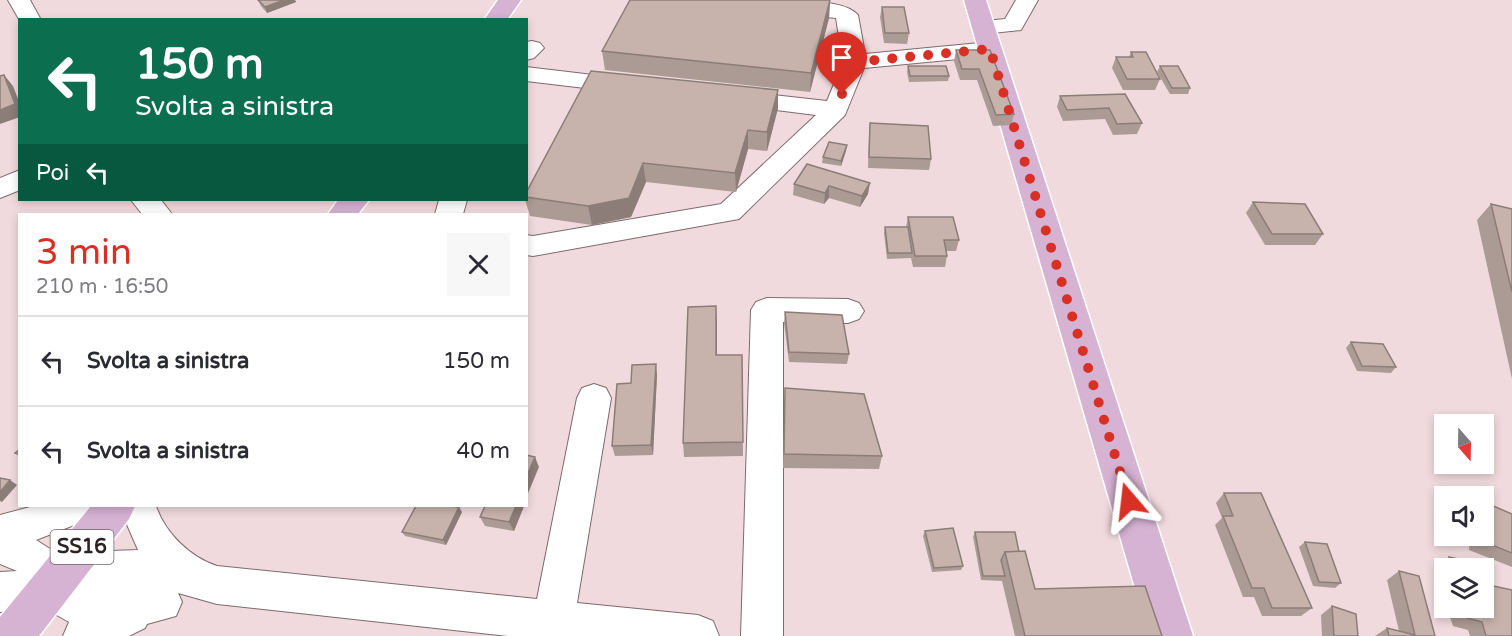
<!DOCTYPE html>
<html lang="it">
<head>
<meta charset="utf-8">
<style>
	body { margin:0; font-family:"Varela Round",sans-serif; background:#f7f7f7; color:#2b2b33; height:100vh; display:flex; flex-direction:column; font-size:22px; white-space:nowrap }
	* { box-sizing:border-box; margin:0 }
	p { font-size:20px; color:#7c7c81 }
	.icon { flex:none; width:33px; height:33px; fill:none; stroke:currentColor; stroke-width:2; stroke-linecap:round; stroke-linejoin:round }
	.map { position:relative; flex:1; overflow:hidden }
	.panel { position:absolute; left:18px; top:213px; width:510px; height:294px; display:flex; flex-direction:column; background:#fff; border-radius:0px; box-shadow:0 3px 9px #0003 }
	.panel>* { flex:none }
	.banner { position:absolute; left:18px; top:18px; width:510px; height:183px; border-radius:0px; box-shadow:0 3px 9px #0003; background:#0b6e4f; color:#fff; overflow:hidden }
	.needle { width:39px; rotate:160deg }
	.controls { position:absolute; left:1434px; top:414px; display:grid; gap:12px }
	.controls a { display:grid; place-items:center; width:60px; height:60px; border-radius:0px; background:#fff; box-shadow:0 3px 9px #0003; font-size:30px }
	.pin { position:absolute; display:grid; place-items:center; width:51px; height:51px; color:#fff; margin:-62px -26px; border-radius:50% 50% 50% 0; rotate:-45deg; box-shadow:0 0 6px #0007 }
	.pin .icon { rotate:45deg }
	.me { position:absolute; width:66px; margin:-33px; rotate:343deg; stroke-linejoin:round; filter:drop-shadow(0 0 4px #0008) }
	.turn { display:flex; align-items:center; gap:21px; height:126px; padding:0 18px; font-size:27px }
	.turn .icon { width:78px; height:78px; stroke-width:2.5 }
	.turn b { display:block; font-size:42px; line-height:51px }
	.then { display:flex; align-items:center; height:57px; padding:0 18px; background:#0003; gap:12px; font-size:22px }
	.round { display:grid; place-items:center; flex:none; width:63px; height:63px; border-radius:0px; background:#f7f7f7 }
	.summary { display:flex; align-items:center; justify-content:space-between; height:102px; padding:0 18px }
	h1 { font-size:36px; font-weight:600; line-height:45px; color:#d93025 }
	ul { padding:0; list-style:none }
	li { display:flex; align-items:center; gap:18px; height:90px; padding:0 18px; border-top:2px solid #e1e1e2 }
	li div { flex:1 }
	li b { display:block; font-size:22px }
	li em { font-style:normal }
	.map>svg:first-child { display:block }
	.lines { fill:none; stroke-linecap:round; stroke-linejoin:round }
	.minor-casing { stroke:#7e6a6e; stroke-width:2 }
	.major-casing { stroke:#fff; stroke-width:3 }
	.minor { fill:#fff; fill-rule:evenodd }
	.major { fill:#d6b2d3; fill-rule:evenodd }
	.wall { fill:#ac9a94 }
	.shaded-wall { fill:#8c7d78 }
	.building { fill:#c8b3ac; stroke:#8c7d78; stroke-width:1.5 }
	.route { stroke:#d93025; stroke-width:10; stroke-dasharray:0 18 }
	.labels { text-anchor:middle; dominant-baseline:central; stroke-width:5; stroke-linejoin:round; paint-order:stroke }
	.shield { fill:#fff; stroke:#6b6566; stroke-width:1.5 }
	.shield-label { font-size:20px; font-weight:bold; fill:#2c2325 }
</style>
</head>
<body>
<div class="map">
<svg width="1512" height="636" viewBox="0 0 1512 636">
	<rect width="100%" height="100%" fill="#f1dade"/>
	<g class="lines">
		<!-- minor casing -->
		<g class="minor-casing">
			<g id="minor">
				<polygon points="8,0 30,0 41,20 20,21"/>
				<path d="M787 0C807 2 845 0 858 15L865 54 990 42 998 44 1002 49 998 54 990 56 864 68 845 115 739 219 533 256 526 255V235L533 236 721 204 816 115 736 105 727 103 724 98 727 93 736 91 827 101 843 62 836 18 779 12 776 7 779 2Z"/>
				<polygon points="1016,0 1038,0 1021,30 983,34 975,32 972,27 975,22 1005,19"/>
				<polygon points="532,41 540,43 544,48 534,58 526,60 526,42"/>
				<polygon points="526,67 627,79 636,81 639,86 636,91 627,93 526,81"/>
				<polygon points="20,170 20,190 0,198 0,178"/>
				<polygon points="131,200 161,200 172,214 142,214"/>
				<polygon points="439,200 467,200 463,214 435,214"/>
				<polygon points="767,298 848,299 859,303 864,311 859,319 848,323 783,322 783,636 741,636 751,310 756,302"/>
				<path d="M594 384 606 388 611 398 577 603 698 615 713 621 719 636H508L217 604 178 593 182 602 176 616 147 624 145 628 129 636H63L69 622 44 608 0 612V572L17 571 0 564V515L34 506H97L92 518 36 540 58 554 63 565 111 551 138 550 119 506H156C165 533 190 557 217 566L537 599 577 398 582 388Z"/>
			</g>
		</g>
		<!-- major casing -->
		<g class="major-casing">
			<g id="major">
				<polygon points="498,0 521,0 507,20 484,20"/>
				<polygon points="964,0 986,0 1193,636 1149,636"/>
				<polygon points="338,200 369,200 358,214 328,214"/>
				<polygon points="91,506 135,506 129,519 39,636 0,636 0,617"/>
			</g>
		</g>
		<!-- minor -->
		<use href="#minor" class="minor"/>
		<!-- major -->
		<use href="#major" class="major"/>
	</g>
	<!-- wall -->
	<g class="wall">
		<polygon points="258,0 295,0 296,2 267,13 261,6"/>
		<polygon points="830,0 829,18 810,92 605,70 602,51"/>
		<polygon points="882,7 909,33 907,44 884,43 880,17"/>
		<polygon points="956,50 990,50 1014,114 1011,125 993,126 977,80 960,80 954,61"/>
		<polygon points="1131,52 1160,79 1155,90 1123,90 1112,68 1116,57 1129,57"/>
		<polygon points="908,66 949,76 948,81 909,82 907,72"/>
		<polygon points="1160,66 1190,88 1188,94 1170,94 1157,72"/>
		<polygon points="778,90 778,108 767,151 748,149 736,192 646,182 631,217 592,225 530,216 525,200 526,200 526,193"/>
		<polygon points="1125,94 1142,123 1137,134 1113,135 1105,119 1063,121 1057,107 1060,96"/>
		<polygon points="870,123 931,159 929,170 868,168 869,134"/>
		<polygon points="846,151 841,166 822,163 823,157"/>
		<polygon points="807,164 868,194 860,207 829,198 824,204 793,195 794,184"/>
		<polygon points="1253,202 1323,234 1315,245 1265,245 1246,213"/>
		<polygon points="1491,204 1512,209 1512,379 1477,220"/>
		<polygon points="908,217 959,240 956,251 946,251 947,256 945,267 913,267 911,258 887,259 884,233 885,227 906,227"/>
		<polygon points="785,312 849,354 847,364 789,362 784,323"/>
		<polygon points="717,322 717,355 742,355 743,456 684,457 683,443"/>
		<polygon points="1351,342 1396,367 1391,373 1357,371 1346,348"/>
		<polygon points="657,375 653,455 615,456 612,446 631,383"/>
		<polygon points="785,388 882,456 879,469 783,468"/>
		<polygon points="1224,493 1312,608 1301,616 1262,616 1254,597 1243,597 1215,525 1222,518 1216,503"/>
		<polygon points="485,506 524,506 514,531 485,526 480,517"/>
		<polygon points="462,512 446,545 405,536 402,532"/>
		<polygon points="1512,514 1512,567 1469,550 1470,536 1484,536"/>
		<polygon points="925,531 963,566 961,570 932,572 923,536"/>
		<polygon points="975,532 1019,552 1035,589 1162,636 1015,636 1002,581 981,580 973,537"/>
		<polygon points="1305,542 1341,583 1335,588 1313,586 1299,547"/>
		<polygon points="1449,557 1470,568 1444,568 1444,597 1436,566"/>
		<polygon points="1399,571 1435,636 1375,636 1387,628 1399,631 1387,580"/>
		<polygon points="1332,606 1358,636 1322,636 1321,615"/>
		<polygon points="1447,608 1484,608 1512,636 1470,636 1468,630 1453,626"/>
	</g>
	<!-- shaded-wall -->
	<g class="shaded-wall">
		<polygon points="284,0 295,0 296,2 267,13 265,7"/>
		<polygon points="830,0 829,18 810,92 811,73"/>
		<polygon points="4,75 13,86 20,104 20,117 0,124 0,110"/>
		<polygon points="778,90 778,108 767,151 767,132"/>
		<polygon points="748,130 748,149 736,192 735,173"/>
		<polygon points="847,145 846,151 841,166 841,161"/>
		<polygon points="643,163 646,182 631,217 592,225 588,206"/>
		<polygon points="870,183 868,194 860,207 862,196"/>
		<polygon points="829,186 829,198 824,204 825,193"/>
		<polygon points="716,306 717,322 717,370 716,355"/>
		<polygon points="656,364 657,375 653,455 651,445"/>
		<polygon points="535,457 539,467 526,498 526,478"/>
		<polygon points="10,480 17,485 2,502 0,501 0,492"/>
		<polygon points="516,506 524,506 514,531 509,522"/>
		<polygon points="459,507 462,512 446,545 443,540"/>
	</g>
	<!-- building -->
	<g class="building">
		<polygon points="258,0 284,0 265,7"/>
		<polygon points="630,0 830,0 811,73 602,51"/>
		<polygon points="882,7 904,7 909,33 885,33"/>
		<polygon points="956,50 990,50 1014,114 996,115 979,69 962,69"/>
		<polygon points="1131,52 1146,52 1160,79 1127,79 1116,57 1133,57"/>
		<polygon points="908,66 946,66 949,76 910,76"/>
		<polygon points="1160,66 1178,66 1190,88 1172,88"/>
		<polygon points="591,71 778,90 767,132 748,130 735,173 643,163 629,198 588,206 526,197 526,193"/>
		<polygon points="4,75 15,104 0,110 0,76"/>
		<polygon points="1125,94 1142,123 1117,124 1109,108 1067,110 1060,96"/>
		<polygon points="870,123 928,126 931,159 869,157"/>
		<polygon points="829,142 847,145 841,161 823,157"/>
		<polygon points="807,164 870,183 862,196 829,186 825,193 794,184"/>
		<polygon points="1253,202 1305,204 1323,234 1272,234"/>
		<polygon points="1491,204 1512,209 1512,292"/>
		<polygon points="908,217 953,217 959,240 944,240 947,256 915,256"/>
		<polygon points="885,227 908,227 912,253 888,253"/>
		<polygon points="716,306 716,355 742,355 743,442 683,443 688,307"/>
		<polygon points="785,312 842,315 849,354 789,352"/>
		<polygon points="1351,342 1383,344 1396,367 1362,366"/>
		<polygon points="656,364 651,445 612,446 617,384 631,383 632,365"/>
		<polygon points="785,388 864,394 882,456 784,454"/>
		<polygon points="20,449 20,455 15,453"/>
		<polygon points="526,455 535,457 526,478"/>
		<polygon points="0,478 10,480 0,492"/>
		<polygon points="1224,493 1261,493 1312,608 1272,608 1264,588 1252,588 1223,516 1233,516"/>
		<polygon points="1484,502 1512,514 1512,553 1482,541 1483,536 1484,536"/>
		<polygon points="416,506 451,506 459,507 443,540 402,532"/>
		<polygon points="485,506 516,506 509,522 480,517"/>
		<polygon points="953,528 963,566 934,568 925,531"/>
		<polygon points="975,532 1015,532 1019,552 1005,552 1001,560 1005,576 983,576"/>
		<polygon points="1305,542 1327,544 1341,583 1319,582"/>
		<polygon points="1025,551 1035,589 1145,586 1162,636 1025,636 1005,552"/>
		<polygon points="1449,557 1467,561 1470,568 1452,568"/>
		<polygon points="1399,571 1419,576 1435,636 1389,636 1387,628 1415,635"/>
		<polygon points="1484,584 1512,590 1512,636 1486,636 1482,622 1467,618 1464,608 1484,608"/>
		<polygon points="1332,606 1356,614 1358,636 1334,636"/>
	</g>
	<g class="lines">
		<!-- route -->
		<polyline class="route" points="842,94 855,62 990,49 1129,501"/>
	</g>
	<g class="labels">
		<!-- shield labels -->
		<rect class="shield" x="50.5" y="530" width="63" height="34" rx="4.5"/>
		<g class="shield-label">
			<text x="82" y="547">SS16</text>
		</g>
	</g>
</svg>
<div class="controls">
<a><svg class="needle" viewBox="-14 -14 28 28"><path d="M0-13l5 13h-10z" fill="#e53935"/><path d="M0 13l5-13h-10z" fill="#7c7c81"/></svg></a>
<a><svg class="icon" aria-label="sound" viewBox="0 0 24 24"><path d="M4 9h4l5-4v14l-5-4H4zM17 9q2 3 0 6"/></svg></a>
<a><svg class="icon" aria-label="layers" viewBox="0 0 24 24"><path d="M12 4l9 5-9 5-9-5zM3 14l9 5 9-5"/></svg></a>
</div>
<div class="pin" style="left:842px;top:94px;background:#d93025"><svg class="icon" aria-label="arrive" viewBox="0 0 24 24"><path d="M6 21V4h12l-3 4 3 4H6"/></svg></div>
<svg class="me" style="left:1129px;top:501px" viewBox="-20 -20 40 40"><path d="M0-17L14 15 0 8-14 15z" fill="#d93025" stroke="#fff" stroke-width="4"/></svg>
<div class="banner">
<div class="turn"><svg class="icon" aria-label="left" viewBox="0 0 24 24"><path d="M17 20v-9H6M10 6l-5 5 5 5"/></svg><div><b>150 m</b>Svolta a sinistra</div></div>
<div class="then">Poi<svg class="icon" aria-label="left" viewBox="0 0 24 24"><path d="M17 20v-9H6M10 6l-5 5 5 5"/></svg></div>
</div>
<section class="panel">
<div class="summary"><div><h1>3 min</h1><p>210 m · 16:50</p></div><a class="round"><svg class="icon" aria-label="close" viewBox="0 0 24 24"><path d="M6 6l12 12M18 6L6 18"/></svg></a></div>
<ul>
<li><svg class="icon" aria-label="left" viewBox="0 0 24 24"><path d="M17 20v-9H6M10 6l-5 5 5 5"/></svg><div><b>Svolta a sinistra</b></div><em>150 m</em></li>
<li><svg class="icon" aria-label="left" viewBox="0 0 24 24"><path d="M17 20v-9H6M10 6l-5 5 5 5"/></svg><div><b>Svolta a sinistra</b></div><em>40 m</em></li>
</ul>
</section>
</div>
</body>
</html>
